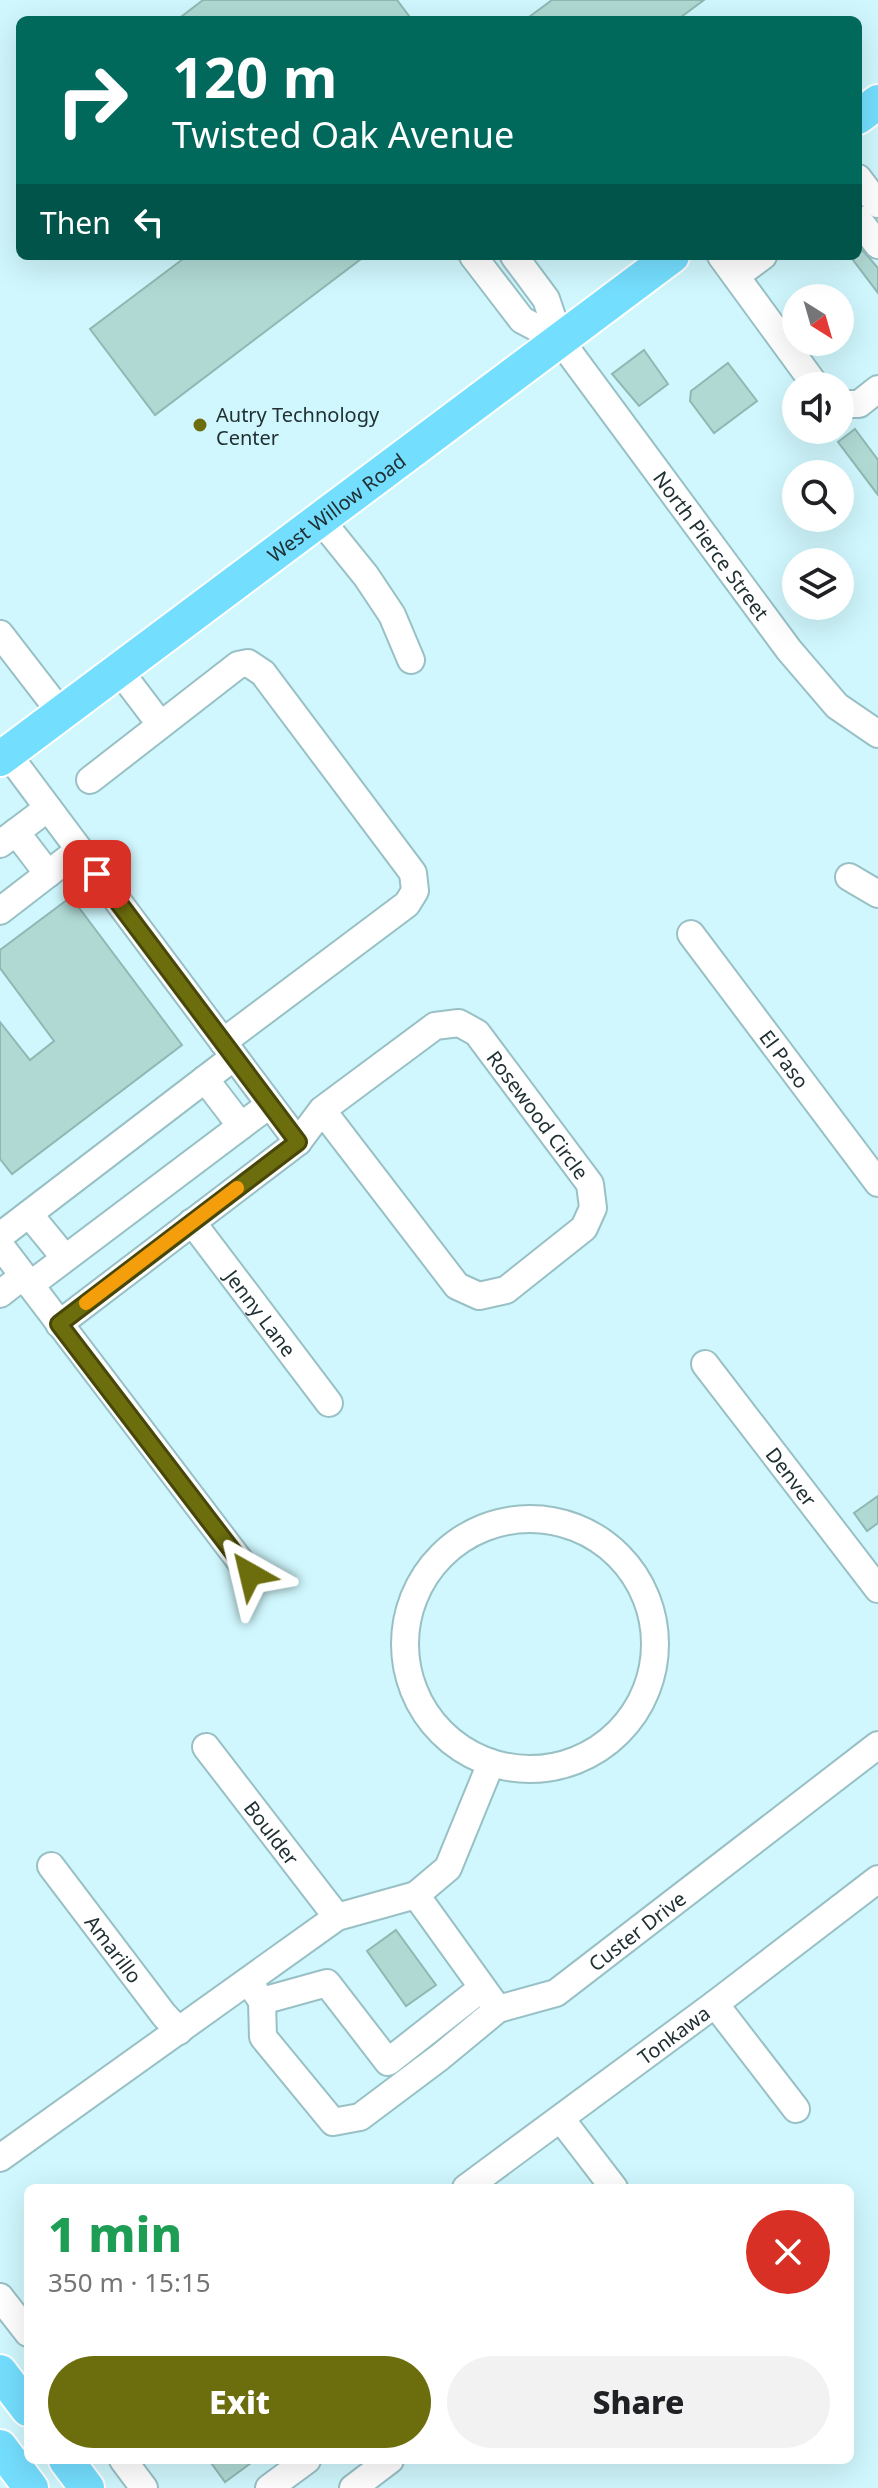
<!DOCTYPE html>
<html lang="en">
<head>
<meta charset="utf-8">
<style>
	body { margin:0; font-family:"Noto Sans",sans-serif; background:#f2f2f2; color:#202124; height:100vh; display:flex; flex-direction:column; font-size:30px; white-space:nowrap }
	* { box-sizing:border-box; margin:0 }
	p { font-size:26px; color:#757577 }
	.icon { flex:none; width:44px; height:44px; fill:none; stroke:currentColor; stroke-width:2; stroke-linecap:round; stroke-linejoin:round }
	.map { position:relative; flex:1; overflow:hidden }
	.details { position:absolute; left:24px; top:2184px; width:830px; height:280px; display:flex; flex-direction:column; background:#fff; border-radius:12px; box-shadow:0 8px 32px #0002 }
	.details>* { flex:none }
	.guide { position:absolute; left:16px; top:16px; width:846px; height:244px; border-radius:12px; box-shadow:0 8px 32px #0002; background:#00695c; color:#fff; overflow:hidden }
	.needle { width:52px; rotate:143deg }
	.tools { position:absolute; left:782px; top:284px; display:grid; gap:16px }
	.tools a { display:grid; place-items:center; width:72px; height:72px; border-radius:50%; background:#fff; box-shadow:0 8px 32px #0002; font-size:40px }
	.pin { position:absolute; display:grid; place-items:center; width:68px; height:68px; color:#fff; margin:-34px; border-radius:16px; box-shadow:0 4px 12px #0006 }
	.me { position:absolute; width:88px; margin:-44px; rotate:323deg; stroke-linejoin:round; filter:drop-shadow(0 0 6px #0008) }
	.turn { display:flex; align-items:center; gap:28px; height:168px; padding:0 24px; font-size:36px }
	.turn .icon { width:104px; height:104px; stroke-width:2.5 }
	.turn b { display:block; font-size:56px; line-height:68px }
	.then { display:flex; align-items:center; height:76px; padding:0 24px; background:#0003; gap:16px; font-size:30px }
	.round { display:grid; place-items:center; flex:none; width:84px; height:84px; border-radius:42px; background:#f2f2f2 }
	.summary { display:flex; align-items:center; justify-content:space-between; height:136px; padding:0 24px }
	h1 { font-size:48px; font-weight:800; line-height:60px; color:#1e9e55 }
	.action { display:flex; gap:16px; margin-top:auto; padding:16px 24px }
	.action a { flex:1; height:92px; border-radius:48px; background:#6c6d0d; color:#fff; font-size:32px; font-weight:800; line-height:92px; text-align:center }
	.action a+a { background:#f2f2f2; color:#202124 }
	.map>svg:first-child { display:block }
	.building { fill:#b0d9d4; stroke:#90b8b3; stroke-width:2 }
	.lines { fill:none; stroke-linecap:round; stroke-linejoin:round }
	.minor-casing { stroke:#98c0c5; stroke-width:30 }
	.major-casing { stroke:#fff; stroke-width:38 }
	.minor { stroke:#fff; stroke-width:26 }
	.major { stroke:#74defe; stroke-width:34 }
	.route-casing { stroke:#464708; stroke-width:20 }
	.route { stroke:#6c6d0d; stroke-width:14 }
	.slow { stroke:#f59e0b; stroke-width:14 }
	.poi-dot { fill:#6c6d0d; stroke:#cff7fd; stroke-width:3 }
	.labels { text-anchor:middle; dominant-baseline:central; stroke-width:7; stroke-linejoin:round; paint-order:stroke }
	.poi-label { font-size:20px; fill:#203033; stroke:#cff7fd; text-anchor:start }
	.street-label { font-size:20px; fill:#203033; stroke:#cff7fd }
</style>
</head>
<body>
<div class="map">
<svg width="878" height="2488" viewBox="0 0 878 2488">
	<rect width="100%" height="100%" fill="#cff7fd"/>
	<!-- building -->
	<g class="building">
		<polygon points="203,0 397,0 412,20 177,20"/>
		<polygon points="552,0 704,0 677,20 525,20"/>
		<polygon points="858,245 878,268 878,293 850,256 858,256"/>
		<polygon points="187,256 365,256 155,415 90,329"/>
		<polygon points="644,350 668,384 639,406 612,374"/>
		<polygon points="728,363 757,401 714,433 690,401 691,391"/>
		<polygon points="855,429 878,460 878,495 838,442"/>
		<polygon points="71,897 182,1045 12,1174 0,1159 0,1022 30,1060 54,1041 0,968 0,950"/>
		<polygon points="878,1496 878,1523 867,1531 854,1513"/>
		<polygon points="396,1930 436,1985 406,2006 367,1951"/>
		<polygon points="209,2460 255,2460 225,2482"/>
	</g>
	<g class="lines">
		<!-- minor casing -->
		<g class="minor-casing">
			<g id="minor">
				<polyline points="858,178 878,204"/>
				<polyline points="858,219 878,245"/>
				<polyline points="473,256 522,320 560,340"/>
				<path id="s1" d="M514 256 546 299 560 340 789 650 837 706 878 734"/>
				<polyline points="721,256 816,386"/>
				<polyline points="736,276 763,256"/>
				<polyline points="840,404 859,404 878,389"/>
				<polyline points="320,519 366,576 392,615 411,660"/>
				<polyline points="0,634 61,713"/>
				<polyline points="119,670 160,724"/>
				<polyline points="7,753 298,1142"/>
				<polyline points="90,780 238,665 248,663 263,673 413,873 415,891 407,904 223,1042"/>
				<polyline points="16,832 48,874"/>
				<polyline points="0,844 48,808"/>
				<polyline points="849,877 878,894"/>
				<polyline points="0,911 79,850"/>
				<path id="s2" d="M691 934 878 1183"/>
				<polyline points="205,1079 241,1126"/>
				<polyline points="29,1214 65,1258"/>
				<path id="s3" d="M192 1222 329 1403"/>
				<polyline points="0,1236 234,1057"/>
				<polyline points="0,1245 250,1574"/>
				<polyline points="30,1285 269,1105"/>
				<polyline points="0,1294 23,1276"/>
				<path id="s4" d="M59 1324 298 1142 322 1110 435 1026 459 1023 477 1033 590 1184 593 1208 584 1228 506 1290 479 1296 457 1286 322 1110"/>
				<path id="s5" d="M705 1364 878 1589"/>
				<circle cx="530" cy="1644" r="125"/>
				<path id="s6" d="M206 1747 337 1917"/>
				<path id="s7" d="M491 1763 448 1868 416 1895 498 2009 556 1993 878 1745"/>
				<path id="s8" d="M51 1866 164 2015 179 2031"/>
				<polyline points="248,1981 262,2001 263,2037 333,2122 360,2117 440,2057 498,2009"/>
				<polyline points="262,2001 327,1983 388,2062 482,1988"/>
				<polyline points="715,2004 796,2109"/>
				<polyline points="561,2119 614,2188"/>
				<polyline points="0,2158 337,1917 416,1895"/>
				<path id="s9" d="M466 2188 715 2004 878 1879"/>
				<polyline points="0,2297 28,2333"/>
				<polyline points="123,2460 144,2488"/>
				<polyline points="269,2488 307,2460"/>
				<polyline points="353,2488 390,2460"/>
			</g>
		</g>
		<!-- major casing -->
		<g class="major-casing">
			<g id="major">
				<polyline points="858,117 878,102"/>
				<path id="s10" d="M0 759 672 256"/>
				<polyline points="0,2372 28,2409"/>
				<polyline points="0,2447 31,2488"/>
				<polyline points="66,2460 87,2488"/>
			</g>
		</g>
		<!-- minor -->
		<use href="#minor" class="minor"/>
		<!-- major -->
		<use href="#major" class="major"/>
	</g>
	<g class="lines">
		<!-- route casing -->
		<g class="route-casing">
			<polyline id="route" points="97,874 298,1142 59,1324 250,1574"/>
		</g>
		<!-- route -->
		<use href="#route" class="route"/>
		<!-- slow -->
		<polyline class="slow" points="86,1303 237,1188"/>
	</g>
	<!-- markers -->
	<circle class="poi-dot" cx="200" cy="425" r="8"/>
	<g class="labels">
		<!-- poi labels -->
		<g class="poi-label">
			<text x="216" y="414">Autry Technology<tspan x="216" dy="23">Center</tspan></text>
		</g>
		<!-- street labels -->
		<g class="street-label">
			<text stroke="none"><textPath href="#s10" startOffset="420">West Willow Road</textPath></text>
			<text stroke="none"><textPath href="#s1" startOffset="352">North Pierce Street</textPath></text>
			<text stroke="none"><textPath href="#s2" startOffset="156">El Paso</textPath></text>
			<text stroke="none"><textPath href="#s4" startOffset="628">Rosewood Circle</textPath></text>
			<text stroke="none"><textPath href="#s3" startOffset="114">Jenny Lane</textPath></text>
			<text stroke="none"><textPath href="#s5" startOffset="142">Denver</textPath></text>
			<text stroke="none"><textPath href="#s6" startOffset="108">Boulder</textPath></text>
			<text stroke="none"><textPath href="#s7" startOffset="458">Custer Drive</textPath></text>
			<text stroke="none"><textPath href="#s8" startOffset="104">Amarillo</textPath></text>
			<text stroke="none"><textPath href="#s9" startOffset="258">Tonkawa</textPath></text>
		</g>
	</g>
</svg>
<div class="tools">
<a><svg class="needle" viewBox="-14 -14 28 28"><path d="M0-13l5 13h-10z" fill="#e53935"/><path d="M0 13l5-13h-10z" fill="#757577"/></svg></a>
<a><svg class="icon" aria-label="sound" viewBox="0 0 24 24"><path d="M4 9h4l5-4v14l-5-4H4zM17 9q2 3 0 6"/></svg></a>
<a><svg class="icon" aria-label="search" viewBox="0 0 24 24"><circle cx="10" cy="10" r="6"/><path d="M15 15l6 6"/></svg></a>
<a><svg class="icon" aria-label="layers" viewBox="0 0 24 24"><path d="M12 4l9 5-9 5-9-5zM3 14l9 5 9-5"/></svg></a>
</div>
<div class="pin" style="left:97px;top:874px;background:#d93025"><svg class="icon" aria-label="arrive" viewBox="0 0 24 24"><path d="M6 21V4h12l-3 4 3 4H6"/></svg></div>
<svg class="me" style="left:250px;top:1574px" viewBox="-20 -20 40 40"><path d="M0-17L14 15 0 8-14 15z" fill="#6c6d0d" stroke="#fff" stroke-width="4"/></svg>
<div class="guide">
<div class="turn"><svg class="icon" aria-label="right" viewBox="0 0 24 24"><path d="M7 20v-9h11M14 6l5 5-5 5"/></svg><div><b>120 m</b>Twisted Oak Avenue</div></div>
<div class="then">Then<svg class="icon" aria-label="left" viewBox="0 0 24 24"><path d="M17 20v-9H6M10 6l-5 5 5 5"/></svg></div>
</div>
<section class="details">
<div class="summary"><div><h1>1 min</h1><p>350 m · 15:15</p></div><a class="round" style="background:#d93025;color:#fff"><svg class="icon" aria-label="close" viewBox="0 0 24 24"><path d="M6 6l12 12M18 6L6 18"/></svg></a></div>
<div class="action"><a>Exit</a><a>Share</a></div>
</section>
</div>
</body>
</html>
